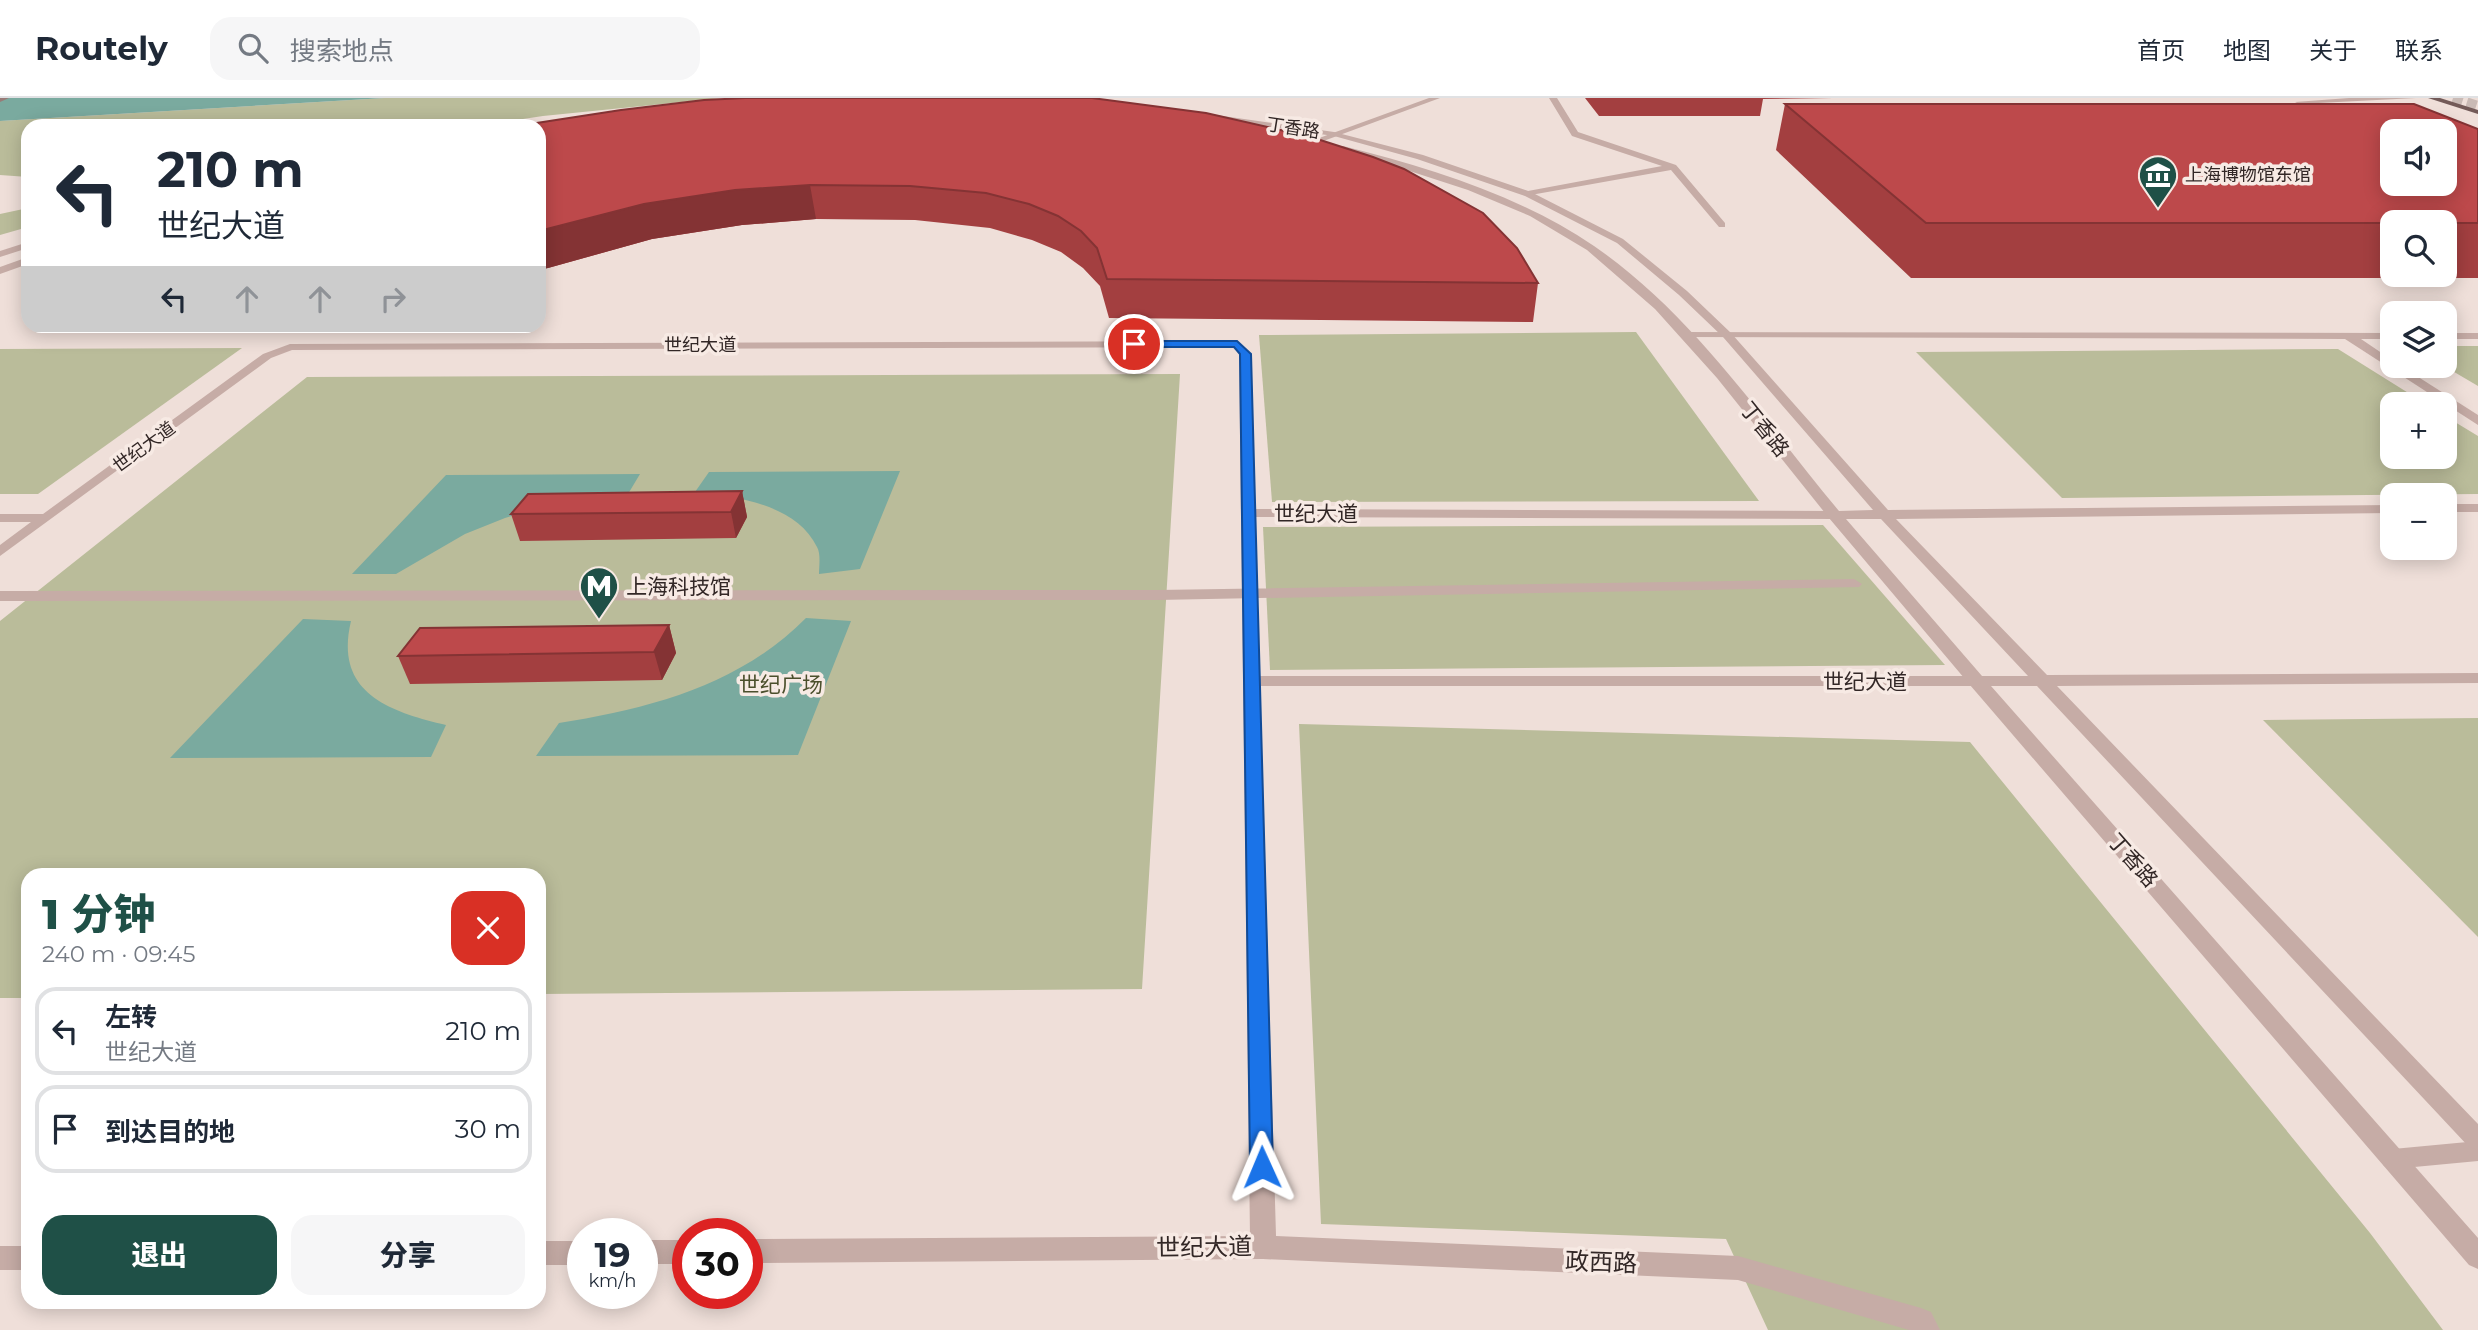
<!DOCTYPE html>
<html lang="zh">
<head>
<meta charset="utf-8">
<style>
	body { margin:0; font-family:Montserrat,"Noto Sans SC",sans-serif; background:#f6f6f7; color:#1f2937; height:100vh; display:flex; flex-direction:column; font-size:26px; white-space:nowrap }
	* { box-sizing:border-box; margin:0 }
	p { font-size:23px; color:#747a83 }
	.icon { flex:none; width:38px; height:38px; fill:none; stroke:currentColor; stroke-width:2; stroke-linecap:round; stroke-linejoin:round }
	.map { position:relative; flex:1; overflow:hidden }
	.panel { position:absolute; left:21px; top:770px; width:525px; height:441px; display:flex; flex-direction:column; background:#fff; border-radius:21px; box-shadow:0 4px 18px #0003 }
	.panel>* { flex:none }
	.hud { position:absolute; left:21px; top:21px; width:525px; height:214px; border-radius:21px; box-shadow:0 4px 18px #0003; background:#fff; color:#1f2937; overflow:hidden }
	.controls { position:absolute; left:2380px; top:21px; display:grid; gap:14px }
	.controls a { display:grid; place-items:center; width:77px; height:77px; border-radius:14px; background:#fff; box-shadow:0 4px 18px #0003; font-size:35px }
	.speed { position:absolute; left:567px; top:1120px; display:flex; gap:14px; font-size:35px; font-weight:700; text-align:center }
	.speed>* { display:grid; place-content:center; width:91px; height:91px; border-radius:50%; background:#fff; box-shadow:0 4px 18px #0003; line-height:1 }
	.speed small { font-size:18px; font-weight:400 }
	.speed .limit { border:10px solid #d22; background:#fff; color:#111 }
	.pin { position:absolute; display:grid; place-items:center; width:60px; height:60px; color:#fff; margin:-30px; border:4px solid #fff; border-radius:50%; box-shadow:0 2px 7px #0007 }
	.me { position:absolute; width:77px; margin:-38px; rotate:359deg; stroke-linejoin:round; filter:drop-shadow(0 0 5px #0008) }
	.turn { display:flex; align-items:center; gap:24px; height:147px; padding:0 21px; font-size:32px }
	.turn .icon { width:91px; height:91px; stroke-width:2.5 }
	.turn b { display:block; font-size:49px; line-height:60px }
	.lanes { display:flex; align-items:center; height:66px; padding:0 21px; background:#0003; justify-content:center; gap:35px; direction:ltr }
	.lanes .off { opacity:.35 }
	.round { display:grid; place-items:center; flex:none; width:74px; height:74px; border-radius:21px; background:#f6f6f7 }
	.overview { display:flex; align-items:center; justify-content:space-between; height:119px; padding:0 21px }
	h1 { font-size:42px; font-weight:800; line-height:52px; color:#1f5047 }
	.action { display:flex; gap:14px; margin-top:auto; padding:14px 21px }
	.action a { flex:1; height:80px; border-radius:21px; background:#1f5047; color:#fff; font-size:28px; font-weight:800; line-height:80px; text-align:center }
	.action a+a { background:#f6f6f7; color:#1f2937 }
	ul { padding:0; list-style:none }
	li { display:flex; align-items:center; gap:21px; height:88px; margin:0 14px 10px; padding:0 7px; border:4px solid #e0e1e3; border-radius:21px }
	li div { flex:1 }
	li b { display:block; font-size:26px }
	li em { font-style:normal }
	header { display:flex; align-items:center; gap:42px; box-sizing:border-box; height:98px; padding:0 35px; background:#fff; border-bottom:2px solid #e0e1e3 }
	header strong { font-size:33px }
	nav { display:flex; gap:38px; margin-inline-start:auto; font-size:24px }
	.search { width:490px; height:63px; background:#f6f6f7; display:flex; align-items:center; gap:18px; box-sizing:border-box; padding:0 24px; border-radius:21px; color:#747a83; font-size:26px }
	.map>svg:first-child { display:block }
	.green { fill:#babc9a }
	.water { fill:#7aaa9f }
	.lines { fill:none; stroke-linecap:round; stroke-linejoin:round }
	.trunk-tunnel { stroke:#c9bab5; stroke-width:10; stroke-dasharray:10 4.5; stroke-linecap:butt }
	.service { fill:#c6aca6; fill-rule:evenodd }
	.pedestrian { fill:#c6aca6; fill-rule:evenodd }
	.minor { fill:#c6aca6; fill-rule:evenodd }
	.tertiary { fill:#c6aca6; fill-rule:evenodd }
	.secondary { fill:#997b77; fill-rule:evenodd }
	.primary { fill:#735a58; fill-rule:evenodd }
	.wall { fill:#a33f40; fill-rule:evenodd }
	.shaded-wall { fill:#843334 }
	.building { fill:#bd494b; stroke:#843334; stroke-width:2; fill-rule:evenodd }
	.route { fill:#1a73e8; stroke:#114b97; stroke-width:2 }
	.labels { text-anchor:middle; dominant-baseline:central; stroke-width:7; stroke-linejoin:round; paint-order:stroke }
	.far-street-label { font-size:18px; fill:#322726; stroke:#f7eae4 }
	.far-poi-label { font-size:18px; fill:#322726; stroke:#f7eae4; text-anchor:start }
	.street-label { font-size:21px; fill:#322726; stroke:#f7eae4 }
	.poi-label { font-size:21px; fill:#322726; stroke:#f7eae4; text-anchor:start }
	.park-label { font-size:21px; fill:#4b4f2c; stroke:#f7eae4 }
	.near-street-label { font-size:24px; fill:#322726; stroke:#f7eae4 }
</style>
</head>
<body>
<header>
<strong>Routely</strong>
<div class="search"><svg class="icon" aria-label="search" viewBox="0 0 24 24"><circle cx="10" cy="10" r="6"/><path d="M15 15l6 6"/></svg>搜索地点</div>
<nav><a>首页</a><a>地图</a><a>关于</a><a>联系</a></nav>
</header>
<div class="map">
<svg width="2478" height="1232" viewBox="0 0 2478 1232">
	<rect width="100%" height="100%" fill="#efdfd9"/>
	<!-- green -->
	<g class="green">
		<polygon points="385,0 722,0 543,18 477,28 28,28 28,79 0,77 0,23"/>
		<polygon points="28,110 28,129 0,137 0,116"/>
		<polygon points="1636,234 1759,403 1272,404 1259,237"/>
		<polygon points="2445,248 2478,248 2478,288 2444,268"/>
		<polygon points="242,250 38,396 0,396 0,251"/>
		<polygon points="2338,251 2426,306 2392,306 2392,359 2445,359 2445,318 2478,338 2478,396 2062,400 1916,254"/>
		<polygon points="1180,276 1142,891 539,896 539,777 28,777 28,900 0,900 0,523 307,279"/>
		<polygon points="1823,427 1945,567 1270,572 1263,429"/>
		<polygon points="2478,620 2478,839 2263,622"/>
		<polygon points="1299,626 1970,644 2370,1135 2443,1232 1768,1232 1726,1141 1321,1126"/>
	</g>
	<!-- water -->
	<g class="water">
		<polygon points="0,0 385,0 0,23"/>
		<path d="M900 373 860 471 819 476C819 468 821 456 817 449 796 406 737 399 695 394L709 374Z"/>
		<polygon points="640,376 628,396 549,407 505,420 465,436 396,476 352,476 446,377"/>
		<path d="M806 520 851 523 798 657 536 658 559 625C649 611 740 587 806 520Z"/>
		<path d="M303 521 351 523C334 594 387 613 446 627L431 659 170 660Z"/>
	</g>
	<g class="lines">
		<!-- trunk-tunnel -->
		<polyline class="trunk-tunnel" points="2453,0 2478,8"/>
		<!-- service -->
		<g class="service">
			<polygon points="1549,0 1557,0 1578,34 1676,67 1725,125 1725,129 1719,129 1671,72 1525,98 1524,96 1528,93 1662,68 1572,38"/>
			<polygon points="2416,0 2299,6 2295,4 2349,0"/>
			<polygon points="1680,234 2392,235 2392,241 2361,241 2392,262 2392,268 2401,268 2478,317 2478,327 2345,241 1684,239 1678,236"/>
			<rect x="2445" y="235" width="33" height="6"/>
			<polygon points="2478,1043 2478,1063 2393,1071 2384,1068 2381,1061 2384,1054 2393,1051"/>
		</g>
		<!-- pedestrian -->
		<polygon class="pedestrian" points="1854,481 1862,486 1859,489 1157,502 0,503 0,493 1157,492"/>
		<!-- minor -->
		<g class="minor">
			<polygon points="1429,0 1440,0 1318,45 1311,43"/>
			<polygon points="1237,243 1251,256 1255,411 1834,413 1841,417 1834,421 1255,419 1260,578 1976,578 1984,583 1976,588 1260,588 1276,1138 1738,1158 1921,1210 1931,1214 1940,1232 1909,1232 1738,1182 1263,1161 747,1165 747,1141 1250,1138 1239,256 1234,249 292,252 271,260 0,458 0,447 31,424 0,424 0,416 43,416 263,256 290,246"/>
			<rect x="642" y="1142" width="46" height="24"/>
			<rect x="539" y="1143" width="44" height="24"/>
			<rect x="0" y="1148" width="28" height="24"/>
		</g>
		<!-- tertiary -->
		<g class="tertiary">
			<path d="M1209 16 1334 34 1423 57 1531 94 1623 141 1687 193 1731 235 1888 412 2392 407V415L1896 421 2047 577 2478 575V585L2057 588 2478 1026V1052L2469 1049 2037 588H1991L2478 1140V1171L2469 1167 1970 587 1829 420 1717 280 1655 211 1587 152 1530 118 1468 92 1339 50 1343 48C1430 70 1519 97 1594 148 1693 216 1763 322 1839 413L1873 412 1723 239 1679 197 1617 145 1525 98 1417 61 1334 38 1206 20ZM1846 421H1881L2028 578H1982Z"/>
			<polygon points="28,144 28,150 0,159 0,153"/>
			<polygon points="28,159 28,166 0,176 0,169"/>
			<rect x="2445" y="406" width="33" height="8"/>
		</g>
		<!-- secondary -->
		<polygon class="secondary" points="0,0 9,0 0,4"/>
		<!-- primary -->
		<polygon class="primary" points="2428,0 2440,0 2478,12 2478,16"/>
	</g>
	<!-- wall -->
	<g class="wall">
		<polygon points="1585,0 1833,0 1763,1 1760,18 1599,18"/>
		<path d="M1785 6 2478 31V180H1911L1776 52ZM2392 124H2445V177H2392Z"/>
		<polygon points="621,12 1538,185 1533,224 1109,220 1100,188 1083,170 1061,154 1032,142 990,130 915,122 816,121 742,127 652,141 548,170"/>
		<polygon points="742,393 747,419 736,440 520,443 511,416"/>
		<polygon points="669,527 676,555 662,582 410,586 398,558"/>
	</g>
	<!-- shaded-wall -->
	<g class="shaded-wall">
		<polygon points="810,87 816,121 742,127 652,141 548,170 539,173 539,133 644,106 735,92"/>
		<polygon points="742,393 747,419 736,440 731,414"/>
		<polygon points="669,527 676,555 662,582 654,554"/>
	</g>
	<!-- building -->
	<g class="building">
		<polygon points="745,0 1092,0 1206,15 1311,39 1373,59 1404,71 1483,115 1517,150 1538,185 1107,181 1097,150 1081,133 1058,118 1029,106 986,95 910,88 810,87 735,92 644,106 539,133 539,28 517,28 621,12 704,2"/>
		<path d="M1785 6H2414L2478 31V125H1926ZM2392 33H2445V86H2392Z"/>
		<polygon points="742,393 731,414 511,416 528,396"/>
		<polygon points="669,527 654,554 398,558 420,530"/>
	</g>
	<!-- route -->
	<polygon class="route" points="1134,243 1237,243 1251,256 1273,1069 1270,1075 1262,1078 1254,1075 1250,1069 1240,256 1234,249 1130,249 1129,246"/>
	<!-- icons -->
	<defs>
		<g id="museum-pin" transform="scale(2.0125)"><path d="M0 17L-7.5 6A9.5 9.5 0 1 1 7.5 6Z" fill="#1f5047" stroke="#f7eae4"/><path d="M0-6L6-3V-2H-6V-3ZM-5-1h2V3h-2ZM-1-1h2V3h-2ZM3-1h2V3H3ZM-6 4H6V6H-6Z" fill="#fff"/></g>
		<g id="metro-pin" transform="scale(2.0125)"><path d="M0 17L-7.5 6A9.5 9.5 0 1 1 7.5 6Z" fill="#1f5047" stroke="#f7eae4"/><path d="M-5.5 5V-5H-3L0 0L3-5H5.5V5H3V-.5L0 4L-3-.5V5Z" fill="#fff"/></g>
	</defs>
	<g fill-rule="evenodd">
		<use href="#museum-pin" x="2158" y="77"/>
		<use href="#metro-pin" x="599" y="488"/>
	</g>
	<g class="labels">
		<!-- far-street labels -->
		<g class="far-street-label">
			<text transform="translate(1293 30) rotate(9)">丁香路</text>
			<text x="700" y="247">世纪大道</text>
			<text transform="translate(144 349) rotate(-36)">世纪大道</text>
		</g>
		<!-- far-poi labels -->
		<g class="far-poi-label">
			<text x="2185" y="77">上海博物馆东馆</text>
		</g>
		<!-- street labels -->
		<g class="street-label">
			<text transform="translate(1765 331) rotate(51)">丁香路</text>
			<text x="1316" y="415">世纪大道</text>
			<text x="1865" y="583">世纪大道</text>
			<text transform="translate(2133 762) rotate(49)">丁香路</text>
		</g>
		<!-- poi labels -->
		<g class="poi-label">
			<text x="626" y="488">上海科技馆</text>
		</g>
		<!-- park labels -->
		<g class="park-label">
			<text x="781" y="586">世纪广场</text>
		</g>
		<!-- near-street labels -->
		<g class="near-street-label">
			<text transform="translate(1204 1149) rotate(-1)">世纪大道</text>
			<text transform="translate(1601 1164) rotate(2)">政西路</text>
		</g>
	</g>
</svg>
<div class="controls">
<a><svg class="icon" aria-label="sound" viewBox="0 0 24 24"><path d="M4 9h4l5-4v14l-5-4H4zM17 9q2 3 0 6"/></svg></a>
<a><svg class="icon" aria-label="search" viewBox="0 0 24 24"><circle cx="10" cy="10" r="6"/><path d="M15 15l6 6"/></svg></a>
<a><svg class="icon" aria-label="layers" viewBox="0 0 24 24"><path d="M12 4l9 5-9 5-9-5zM3 14l9 5 9-5"/></svg></a>
<a>+</a>
<a>−</a>
</div>
<div class="speed"><div>19<small>km/h</small></div><div class="limit">30</div></div>
<div class="pin" style="left:1134px;top:246px;background:#d93025"><svg class="icon" aria-label="arrive" viewBox="0 0 24 24"><path d="M6 21V4h12l-3 4 3 4H6"/></svg></div>
<svg class="me" style="left:1262px;top:1069px" viewBox="-20 -20 40 40"><path d="M0-17L14 15 0 8-14 15z" fill="#1a73e8" stroke="#fff" stroke-width="4"/></svg>
<div class="hud">
<div class="turn"><svg class="icon" aria-label="left" viewBox="0 0 24 24"><path d="M17 20v-9H6M10 6l-5 5 5 5"/></svg><div><b>210 m</b>世纪大道</div></div>
<div class="lanes"><svg class="icon" aria-label="left" viewBox="0 0 24 24"><path d="M17 20v-9H6M10 6l-5 5 5 5"/></svg><svg class="icon off" aria-label="ahead" viewBox="0 0 24 24"><path d="M12 20V5M6 11l6-6 6 6"/></svg><svg class="icon off" aria-label="ahead" viewBox="0 0 24 24"><path d="M12 20V5M6 11l6-6 6 6"/></svg><svg class="icon off" aria-label="right" viewBox="0 0 24 24"><path d="M7 20v-9h11M14 6l5 5-5 5"/></svg></div>
</div>
<section class="panel">
<div class="overview"><div><h1>1 分钟</h1><p>240 m · 09:45</p></div><a class="round" style="background:#d93025;color:#fff"><svg class="icon" aria-label="close" viewBox="0 0 24 24"><path d="M6 6l12 12M18 6L6 18"/></svg></a></div>
<ul>
<li><svg class="icon" aria-label="left" viewBox="0 0 24 24"><path d="M17 20v-9H6M10 6l-5 5 5 5"/></svg><div><b>左转</b><p>世纪大道</p></div><em>210 m</em></li>
<li><svg class="icon" aria-label="arrive" viewBox="0 0 24 24"><path d="M6 21V4h12l-3 4 3 4H6"/></svg><div><b>到达目的地</b></div><em>30 m</em></li>
</ul>
<div class="action"><a>退出</a><a>分享</a></div>
</section>
</div>
</body>
</html>
